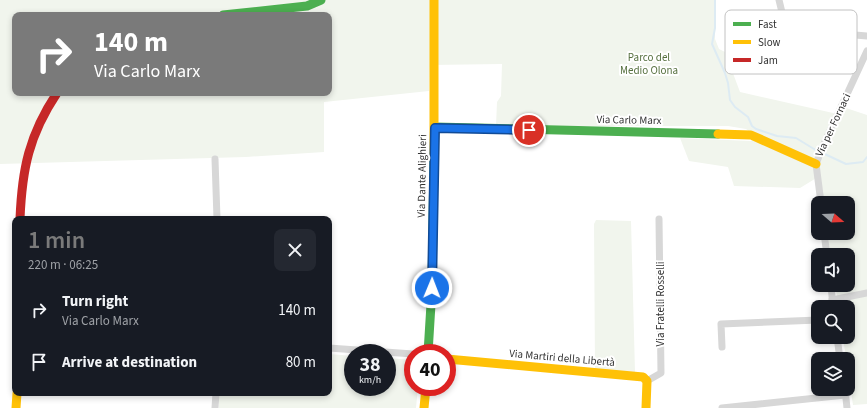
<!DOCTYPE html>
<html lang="en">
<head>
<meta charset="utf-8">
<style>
	body { margin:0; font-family:"Source Sans 3",sans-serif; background:#242831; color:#f1f3f6; height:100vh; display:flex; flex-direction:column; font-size:15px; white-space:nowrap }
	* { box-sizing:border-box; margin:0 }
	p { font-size:13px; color:#9ea1a6 }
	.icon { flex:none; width:22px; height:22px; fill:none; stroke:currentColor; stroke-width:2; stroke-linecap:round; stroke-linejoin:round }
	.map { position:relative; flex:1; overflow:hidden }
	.panel { position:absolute; left:12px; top:216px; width:320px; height:180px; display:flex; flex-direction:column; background:#171b24; border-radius:8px; box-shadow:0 2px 6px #0003 }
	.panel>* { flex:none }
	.banner { position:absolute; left:12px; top:12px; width:320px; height:84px; border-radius:8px; box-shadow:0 2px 6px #0003; background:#7a7a7a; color:#fff; overflow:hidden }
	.needle { width:26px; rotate:109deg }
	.fabs { position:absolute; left:811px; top:196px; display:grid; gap:8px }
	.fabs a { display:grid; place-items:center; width:44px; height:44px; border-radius:8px; background:#171b24; box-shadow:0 2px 6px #0003; font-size:20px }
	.speed { position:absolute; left:344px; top:344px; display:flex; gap:8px; font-size:20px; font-weight:700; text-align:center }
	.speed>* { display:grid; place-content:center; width:52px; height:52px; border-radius:50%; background:#171b24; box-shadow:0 2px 6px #0003; line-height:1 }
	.speed small { font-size:10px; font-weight:400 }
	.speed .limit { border:6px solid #d22; background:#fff; color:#111 }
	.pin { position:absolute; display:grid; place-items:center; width:34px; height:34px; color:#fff; margin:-17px; border:2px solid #fff; border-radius:50%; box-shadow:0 1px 4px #0007 }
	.me { position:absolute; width:44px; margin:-22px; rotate:1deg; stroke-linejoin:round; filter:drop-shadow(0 0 3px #0008) }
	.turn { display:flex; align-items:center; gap:14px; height:84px; padding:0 16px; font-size:18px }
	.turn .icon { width:52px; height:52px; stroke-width:2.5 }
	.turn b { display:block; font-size:28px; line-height:34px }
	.round { display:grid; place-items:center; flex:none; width:42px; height:42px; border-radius:8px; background:#242831 }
	.summary { display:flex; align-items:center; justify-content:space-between; height:68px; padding:0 16px }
	h1 { font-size:24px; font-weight:600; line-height:30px; color:#7a7a7a }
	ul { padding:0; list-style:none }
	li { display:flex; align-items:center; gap:12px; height:52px; padding:0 16px }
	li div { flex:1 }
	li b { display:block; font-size:15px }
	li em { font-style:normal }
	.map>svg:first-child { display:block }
	.green { fill:#f1f5ed; fill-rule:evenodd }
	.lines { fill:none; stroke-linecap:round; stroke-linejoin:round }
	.stream { stroke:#ddebf3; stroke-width:2 }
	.street { stroke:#d7d7d7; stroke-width:7 }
	.fast { stroke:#4caf50; stroke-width:9 }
	.slow { stroke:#ffc107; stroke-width:9 }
	.jam { stroke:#c62828; stroke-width:9 }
	.route-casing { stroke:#114b97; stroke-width:10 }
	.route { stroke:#1a73e8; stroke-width:7 }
	.labels { text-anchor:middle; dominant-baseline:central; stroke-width:4; stroke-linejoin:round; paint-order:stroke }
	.park-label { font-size:11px; fill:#56703f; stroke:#fff }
	.street-label { font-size:11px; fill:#333; stroke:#fff }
	.key { fill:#fff; stroke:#c2c2c2; stroke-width:1 }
	.key-label { font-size:11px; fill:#333 }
</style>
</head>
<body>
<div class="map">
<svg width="867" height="408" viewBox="0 0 867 408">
	<rect width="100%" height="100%" fill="#fff"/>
	<!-- green -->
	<g class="green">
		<path d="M0 0H715V39L719 49 725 52 740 92 842 115 846 108 867 115V404L853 405 848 372V359H846L843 337H848V307H839L835 285H848V255H831L827 233H848V203H823L818 177 800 188 734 186 728 167 689 161 680 138 751 141 755 136 746 129 728 126H496L497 102 501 96 502 64 430 65 429 91 324 102V152L246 157 0 164ZM15 15H329V93H15Z"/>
		<polygon points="596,220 631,221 635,372 595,370 594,224"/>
		<polygon points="329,354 353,356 353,387 387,387 387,358 413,360 413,387 418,387 416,408 219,408 219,393 329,393"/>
	</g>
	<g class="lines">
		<!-- stream -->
		<polyline class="stream" points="715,0 715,28 712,44 725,73 728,83 730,100 735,107 748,117 752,126 756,129 777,136 796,138 814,149 846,164 863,162 867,157"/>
		<!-- street -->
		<g class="street">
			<polyline points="779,0 786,29 867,36"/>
			<polyline points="215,159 217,219"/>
			<polyline points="821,203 816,164 823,146 867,51"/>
			<polyline points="824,233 827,255"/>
			<polyline points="831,285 833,307"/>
			<polyline points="832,300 867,293"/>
			<polyline points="837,337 840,359"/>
			<polyline points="722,347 721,324 818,320"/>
			<polyline points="329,348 413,354"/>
			<polyline points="647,381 661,373 659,219"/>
			<polyline points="845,389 847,408"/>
			<polyline points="215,408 216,393"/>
			<polyline points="722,408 845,395"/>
		</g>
		<!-- fast -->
		<g class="fast">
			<polyline points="223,15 307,6 321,0"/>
			<polyline points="435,127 718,134"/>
			<polyline points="428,353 432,288 434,160"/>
		</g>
		<!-- slow -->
		<g class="slow">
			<polyline points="434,0 434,160"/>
			<polyline points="718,134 751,135 816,164"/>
			<polyline points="447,359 643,377 647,381 646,408"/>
			<polyline points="16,408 17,393"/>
			<polyline points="424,408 426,387"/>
		</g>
		<!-- jam -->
		<path class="jam" d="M20 219C22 169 29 135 57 93"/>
	</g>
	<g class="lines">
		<!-- route casing -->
		<g class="route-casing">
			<polyline id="route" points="432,288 435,128 529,130"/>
		</g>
		<!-- route -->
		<use href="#route" class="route"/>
	</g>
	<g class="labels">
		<!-- park labels -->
		<g class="park-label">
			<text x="649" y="57">Parco del<tspan x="649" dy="13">Medio Olona</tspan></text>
		</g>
		<!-- street labels -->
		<g class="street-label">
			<text transform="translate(629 120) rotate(1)">Via Carlo Marx</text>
			<text transform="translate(833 125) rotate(-65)">Via per Fornaci</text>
			<text transform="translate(422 176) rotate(-89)">Via Dante Alighieri</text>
			<text transform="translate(660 304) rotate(-90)">Via Fratelli Rosselli</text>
			<text transform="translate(562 358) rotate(5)">Via Martiri della Libertà</text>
		</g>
	</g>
	<!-- legend -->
	<rect x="725" y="10" width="132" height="64" rx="6" class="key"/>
	<rect x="733" y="22" width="18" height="4" fill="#4caf50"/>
	<rect x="733" y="40" width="18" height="4" fill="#ffc107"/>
	<rect x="733" y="58" width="18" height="4" fill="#c62828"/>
	<g class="key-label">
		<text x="758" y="28">Fast</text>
		<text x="758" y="46">Slow</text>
		<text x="758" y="64">Jam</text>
	</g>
</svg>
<div class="fabs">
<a><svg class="needle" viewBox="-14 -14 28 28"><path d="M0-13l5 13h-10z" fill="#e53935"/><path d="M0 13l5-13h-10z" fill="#9ea1a6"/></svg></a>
<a><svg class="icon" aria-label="sound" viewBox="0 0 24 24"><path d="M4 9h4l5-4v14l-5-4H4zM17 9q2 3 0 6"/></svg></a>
<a><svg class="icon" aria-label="search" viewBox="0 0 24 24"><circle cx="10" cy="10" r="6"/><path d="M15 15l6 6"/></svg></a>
<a><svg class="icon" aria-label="layers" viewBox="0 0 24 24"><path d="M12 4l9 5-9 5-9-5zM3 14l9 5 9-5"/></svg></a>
</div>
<div class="speed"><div>38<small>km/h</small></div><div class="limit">40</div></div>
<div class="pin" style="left:529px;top:130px;background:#d93025"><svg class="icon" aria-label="arrive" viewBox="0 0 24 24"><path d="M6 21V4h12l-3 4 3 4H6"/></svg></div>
<svg class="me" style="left:432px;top:288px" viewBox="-20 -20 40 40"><circle r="17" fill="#1a73e8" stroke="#fff" stroke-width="3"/><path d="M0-11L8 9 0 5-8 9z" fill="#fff"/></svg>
<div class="banner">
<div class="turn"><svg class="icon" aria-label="right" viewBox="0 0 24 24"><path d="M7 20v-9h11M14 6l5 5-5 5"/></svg><div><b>140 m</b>Via Carlo Marx</div></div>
</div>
<section class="panel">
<div class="summary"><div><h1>1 min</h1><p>220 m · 06:25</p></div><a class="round"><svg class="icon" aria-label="close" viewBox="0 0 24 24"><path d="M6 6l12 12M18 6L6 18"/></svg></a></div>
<ul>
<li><svg class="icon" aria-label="right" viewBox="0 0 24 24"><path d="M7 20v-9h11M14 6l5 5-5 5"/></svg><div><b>Turn right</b><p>Via Carlo Marx</p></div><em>140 m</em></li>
<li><svg class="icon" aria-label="arrive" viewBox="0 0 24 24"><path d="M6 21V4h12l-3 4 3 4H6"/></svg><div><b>Arrive at destination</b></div><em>80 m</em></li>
</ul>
</section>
</div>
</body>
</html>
